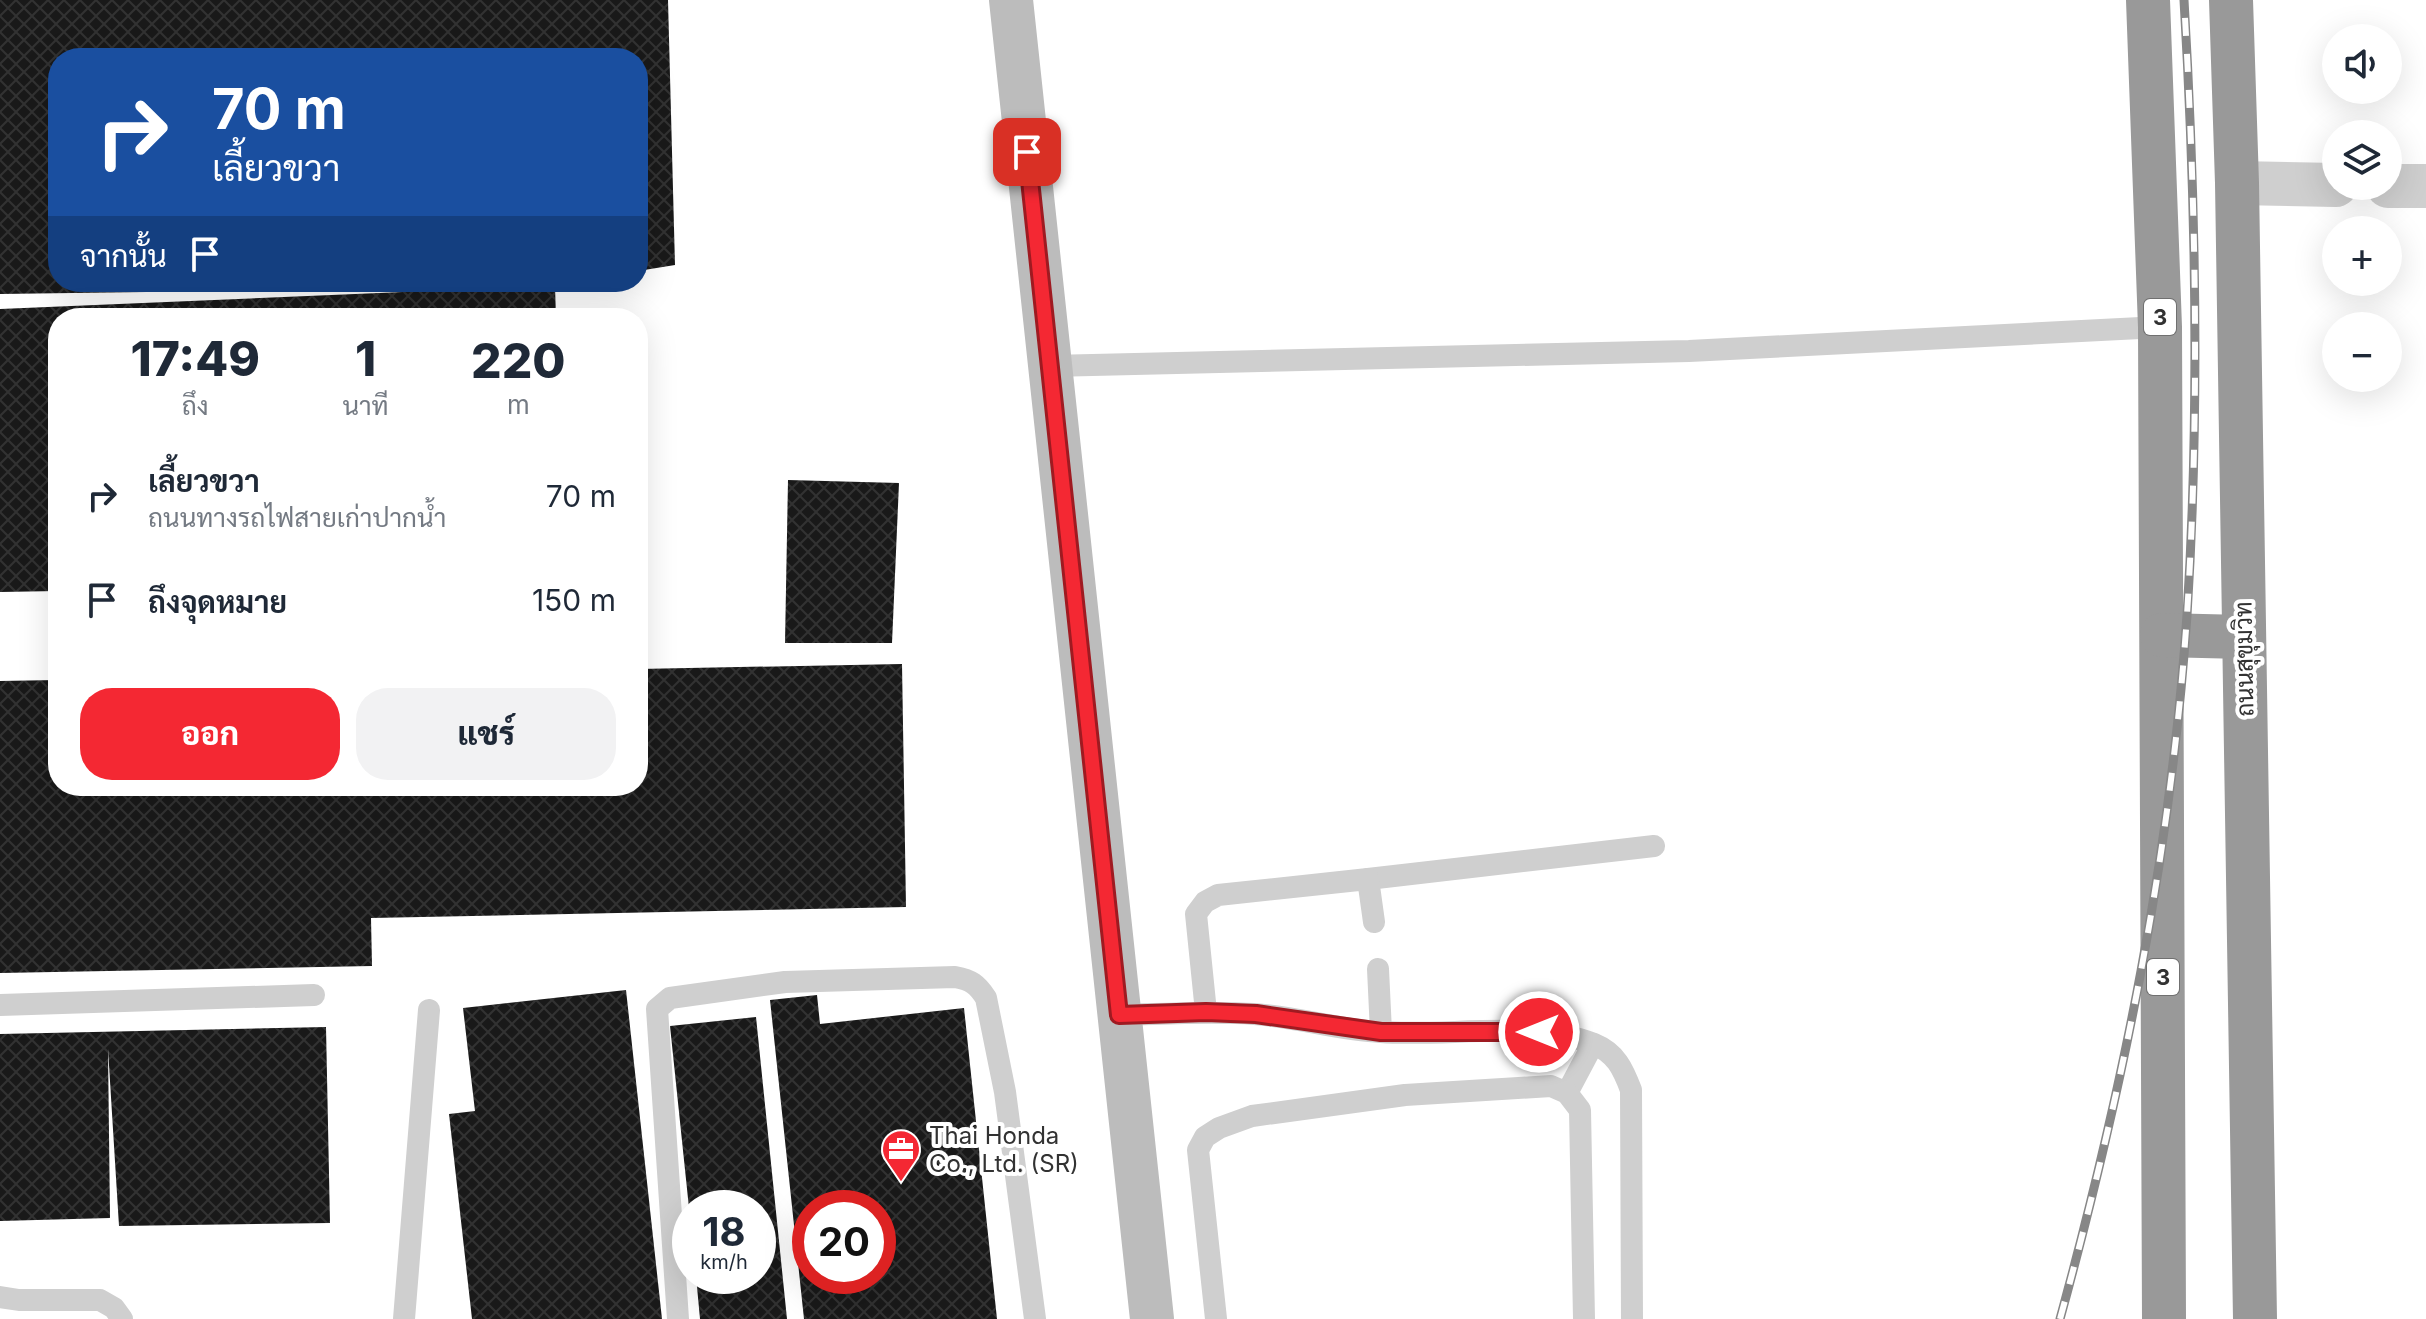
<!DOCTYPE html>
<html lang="th">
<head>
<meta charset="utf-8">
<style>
	body { margin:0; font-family:Inter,Sarabun,sans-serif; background:#f2f2f3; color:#1f2937; height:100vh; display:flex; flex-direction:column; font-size:30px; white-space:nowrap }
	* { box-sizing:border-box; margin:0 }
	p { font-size:26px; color:#747a83 }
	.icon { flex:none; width:44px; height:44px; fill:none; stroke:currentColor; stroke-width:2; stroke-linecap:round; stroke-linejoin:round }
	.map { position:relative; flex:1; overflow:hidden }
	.panel { position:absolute; left:48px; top:308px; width:600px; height:488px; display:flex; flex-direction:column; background:#fff; border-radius:32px; box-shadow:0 8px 32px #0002 }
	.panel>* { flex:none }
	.guide { position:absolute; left:48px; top:48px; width:600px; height:244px; border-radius:32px; box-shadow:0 8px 32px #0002; background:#1a4fa0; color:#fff; overflow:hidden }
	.controls { position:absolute; left:2322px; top:24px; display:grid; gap:16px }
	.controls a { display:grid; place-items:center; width:80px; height:80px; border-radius:50%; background:#fff; box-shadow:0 8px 32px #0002; font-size:40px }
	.speed { position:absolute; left:672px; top:1190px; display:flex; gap:16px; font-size:40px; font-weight:700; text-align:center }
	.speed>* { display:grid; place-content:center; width:104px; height:104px; border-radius:50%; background:#fff; box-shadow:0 8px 32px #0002; line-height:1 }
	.speed small { font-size:20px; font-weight:400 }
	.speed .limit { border:12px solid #d22; background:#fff; color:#111 }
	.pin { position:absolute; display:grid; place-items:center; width:68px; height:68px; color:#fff; margin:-34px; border-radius:16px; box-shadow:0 4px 12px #0006 }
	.me { position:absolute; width:88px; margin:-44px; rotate:270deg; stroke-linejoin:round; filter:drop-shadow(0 0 6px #0008) }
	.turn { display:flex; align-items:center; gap:28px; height:168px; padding:0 32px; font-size:36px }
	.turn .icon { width:104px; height:104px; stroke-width:2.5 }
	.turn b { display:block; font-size:56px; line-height:68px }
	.then { display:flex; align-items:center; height:76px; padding:0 32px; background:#0003; gap:16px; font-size:30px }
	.eta { display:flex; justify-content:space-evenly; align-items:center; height:136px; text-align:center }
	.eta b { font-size:48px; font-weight:800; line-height:56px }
	.primary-button { display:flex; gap:16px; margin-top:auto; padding:16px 32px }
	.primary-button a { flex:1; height:92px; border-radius:32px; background:#f42833; color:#fff; font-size:32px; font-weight:800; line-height:92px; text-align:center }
	.primary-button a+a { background:#f2f2f3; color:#1f2937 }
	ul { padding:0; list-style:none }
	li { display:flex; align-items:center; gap:24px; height:104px; padding:0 32px }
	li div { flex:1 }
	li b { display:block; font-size:30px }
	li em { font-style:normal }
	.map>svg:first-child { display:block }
	.building { fill:url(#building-cross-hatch); fill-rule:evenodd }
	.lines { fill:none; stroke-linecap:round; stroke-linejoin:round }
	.lane { stroke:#cfcfcf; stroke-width:22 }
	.street { stroke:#cfcfcf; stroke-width:44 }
	.secondary { stroke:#bcbcbc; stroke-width:44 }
	.highway { stroke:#999; stroke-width:44 }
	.rail-casing { stroke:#878787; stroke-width:9 }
	.rail { stroke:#fff; stroke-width:6; stroke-dasharray:18; stroke-linecap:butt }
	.route-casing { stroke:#9f1a21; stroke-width:20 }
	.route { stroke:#f42833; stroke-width:14 }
	.labels { text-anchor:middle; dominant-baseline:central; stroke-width:8; stroke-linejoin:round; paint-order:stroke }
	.shield { fill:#fff; stroke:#707070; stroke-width:2 }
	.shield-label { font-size:22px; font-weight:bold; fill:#323232 }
	.street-label { font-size:24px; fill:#323232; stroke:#fff }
	.poi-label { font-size:24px; fill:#323232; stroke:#fff; text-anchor:start }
</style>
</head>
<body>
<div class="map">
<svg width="2426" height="1319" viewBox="0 0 2426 1319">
	<defs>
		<pattern id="building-cross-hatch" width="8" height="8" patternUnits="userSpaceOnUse" patternTransform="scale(2)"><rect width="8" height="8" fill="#191919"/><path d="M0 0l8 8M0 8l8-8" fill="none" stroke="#323232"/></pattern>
	</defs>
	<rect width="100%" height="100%" fill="#fff"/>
	<!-- building -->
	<g class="building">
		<polygon points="0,0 668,0 675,265 638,271 638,58 58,58 58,282 566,284 555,286 556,318 58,318 58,591 0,592 0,309 519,287 0,294"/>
		<polygon points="788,480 899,483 892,643 785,643"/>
		<polygon points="902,664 906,907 371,918 372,966 0,973 0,681 58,680 58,786 638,786 638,669"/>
		<polygon points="626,990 662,1319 472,1319 449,1114 475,1111 463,1008"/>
		<path d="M817 995 820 1024 964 1008 997 1319H804L770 1000ZM810 1208H878V1276H810Z"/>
		<polygon points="756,1017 787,1319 700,1319 696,1276 758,1276 758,1208 689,1208 670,1026"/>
		<polygon points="326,1027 330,1223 119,1226 108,1049 110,1218 0,1221 0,1034"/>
	</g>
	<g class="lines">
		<!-- lane -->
		<g class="lane">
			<polyline points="1050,366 1689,351 2160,327"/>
			<polyline points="1368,879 1654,846"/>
			<polyline points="1378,969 1381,1032"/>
			<polyline points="0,1005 314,995"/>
			<polyline points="1206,1012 1196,914 1205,902 1218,895 1368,879 1374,922"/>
			<path d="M1119 1015C1164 1014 1209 1011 1254 1014 1297 1017 1339 1030 1381 1032 1445 1037 1536 1020 1594 1044 1616 1053 1623 1069 1631 1090L1632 1319"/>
			<polyline points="1567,1093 1593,1044"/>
			<polyline points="0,1297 19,1300 100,1300 114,1308 122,1319"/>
			<polyline points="404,1319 429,1010"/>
			<path d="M678 1319 657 1009 670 998 785 982 955 977C971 980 977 984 986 998L1005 1092 1035 1319"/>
			<polyline points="1216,1319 1198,1150 1205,1137 1219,1128 1252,1116 1405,1095 1551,1086 1567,1093 1580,1110 1584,1319"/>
		</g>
		<!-- street -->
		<g class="street">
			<polyline points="2237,183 2336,185"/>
			<polyline points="2388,186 2426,186"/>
		</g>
		<!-- secondary -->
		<polyline class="secondary" points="1011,0 1152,1319"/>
		<!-- highway -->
		<g class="highway">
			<polyline points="2148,0 2160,327 2164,1319"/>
			<polyline points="2231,0 2237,183 2255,1319"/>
			<polyline points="2162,635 2243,637"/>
		</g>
		<!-- rail casing -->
		<g class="rail-casing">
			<path id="rail" d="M2060 1319C2123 1089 2171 854 2187 615 2200 411 2196 204 2184 0"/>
		</g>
		<!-- rail -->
		<use href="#rail" class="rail"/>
	</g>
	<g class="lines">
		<!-- route casing -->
		<g class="route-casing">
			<polyline id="route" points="1027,152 1119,1015 1206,1012 1256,1014 1381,1032 1539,1032"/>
		</g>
		<!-- route -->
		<use href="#route" class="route"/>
	</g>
	<!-- icons -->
	<defs>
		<g id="office-pin" transform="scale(2)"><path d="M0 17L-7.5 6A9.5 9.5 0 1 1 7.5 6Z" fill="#f42833" stroke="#fff"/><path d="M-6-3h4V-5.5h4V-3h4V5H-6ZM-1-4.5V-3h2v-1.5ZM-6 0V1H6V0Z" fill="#fff"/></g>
	</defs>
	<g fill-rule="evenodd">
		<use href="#office-pin" x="901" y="1149"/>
	</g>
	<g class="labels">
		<!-- shield labels -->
		<g class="shield">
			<rect x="2144" y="299" width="32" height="36" rx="6"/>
			<rect x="2147" y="959" width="32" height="36" rx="6"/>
		</g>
		<g class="shield-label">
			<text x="2160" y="317">3</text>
			<text x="2163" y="977">3</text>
		</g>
		<!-- street labels -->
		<g class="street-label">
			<text transform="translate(2244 659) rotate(-91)">ถนนสุขุมวิท</text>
		</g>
		<!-- poi labels -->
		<g class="poi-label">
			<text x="929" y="1135">Thai Honda<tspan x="929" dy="28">Co., Ltd. (SR)</tspan></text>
		</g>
	</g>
</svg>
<div class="controls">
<a><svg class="icon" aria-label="sound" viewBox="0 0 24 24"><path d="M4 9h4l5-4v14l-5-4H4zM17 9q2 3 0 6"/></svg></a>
<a><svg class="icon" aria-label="layers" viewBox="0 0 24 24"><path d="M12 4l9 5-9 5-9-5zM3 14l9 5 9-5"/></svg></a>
<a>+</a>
<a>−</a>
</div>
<div class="speed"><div>18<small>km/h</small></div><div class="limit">20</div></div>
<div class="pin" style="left:1027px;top:152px;background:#d93025"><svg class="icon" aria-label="arrive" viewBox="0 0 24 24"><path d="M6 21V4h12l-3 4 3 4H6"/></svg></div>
<svg class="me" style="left:1539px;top:1032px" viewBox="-20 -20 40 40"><circle r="17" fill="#f42833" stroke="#fff" stroke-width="3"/><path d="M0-11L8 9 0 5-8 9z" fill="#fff"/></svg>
<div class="guide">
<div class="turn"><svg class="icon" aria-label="right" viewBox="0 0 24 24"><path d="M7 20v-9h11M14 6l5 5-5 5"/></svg><div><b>70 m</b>เลี้ยวขวา</div></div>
<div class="then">จากนั้น<svg class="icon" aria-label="arrive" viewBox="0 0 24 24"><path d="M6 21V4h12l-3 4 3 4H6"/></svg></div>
</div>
<section class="panel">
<div class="eta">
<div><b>17:49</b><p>ถึง</p></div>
<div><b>1</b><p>นาที</p></div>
<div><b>220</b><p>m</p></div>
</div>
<ul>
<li><svg class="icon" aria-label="right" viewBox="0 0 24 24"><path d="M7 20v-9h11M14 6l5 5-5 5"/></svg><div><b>เลี้ยวขวา</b><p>ถนนทางรถไฟสายเก่าปากน้ำ</p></div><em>70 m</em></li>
<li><svg class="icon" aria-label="arrive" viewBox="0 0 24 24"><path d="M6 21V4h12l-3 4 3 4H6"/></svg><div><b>ถึงจุดหมาย</b></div><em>150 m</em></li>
</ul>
<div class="primary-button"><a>ออก</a><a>แชร์</a></div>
</section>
</div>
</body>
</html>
